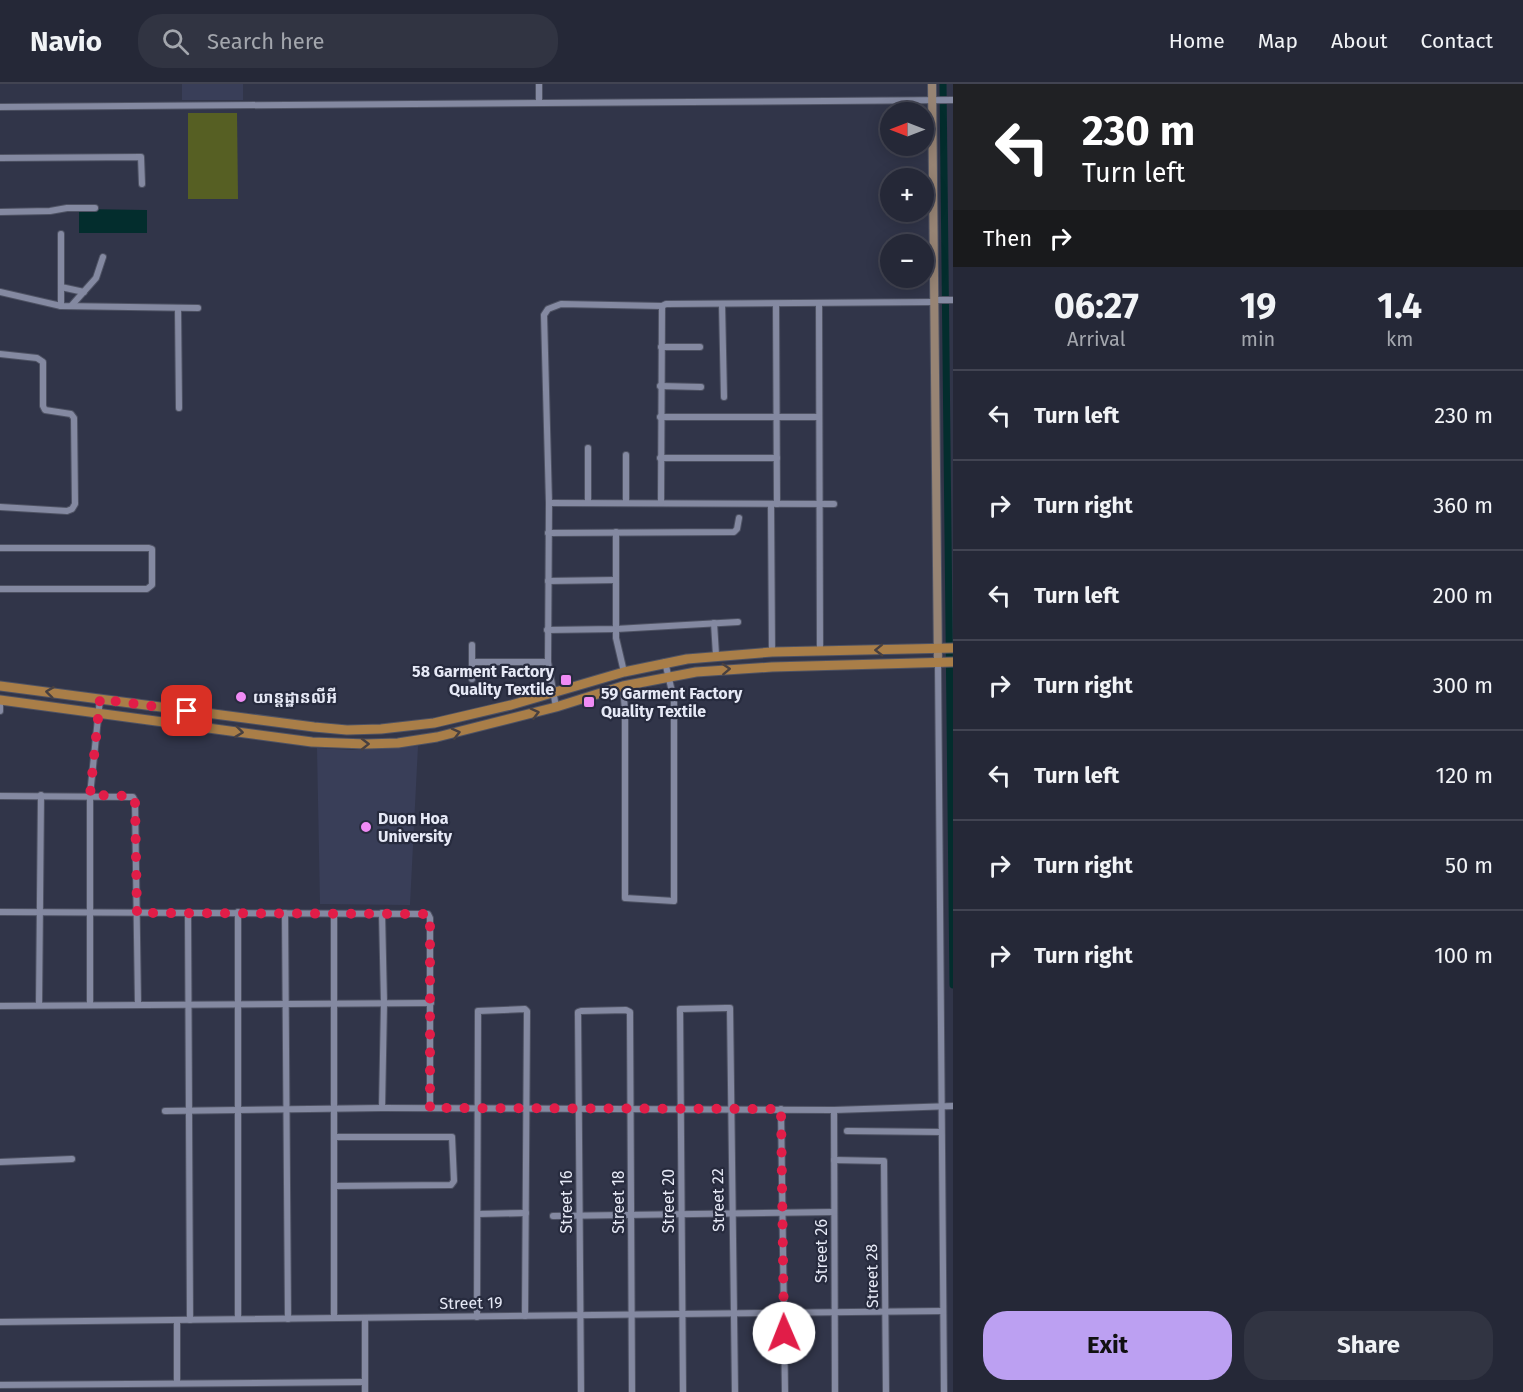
<!DOCTYPE html>
<html lang="en">
<head>
<meta charset="utf-8">
<style>
	body { margin:0; font-family:"Fira Sans","Noto Sans Khmer",sans-serif; background:#313442; color:#f1f3f6; height:100vh; display:flex; flex-direction:column; font-size:22px; white-space:nowrap }
	* { box-sizing:border-box; margin:0 }
	p { font-size:20px; color:#a3a6ad }
	.icon { flex:none; width:33px; height:33px; fill:none; stroke:currentColor; stroke-width:2; stroke-linecap:round; stroke-linejoin:round }
	.map { position:relative; flex:1; overflow:hidden }
	.drawer { display:flex; flex-direction:column; background:#252837; width:570px }
	.drawer>* { flex:none }
	.hud { background:#202124; color:#fff; overflow:hidden }
	.needle { width:39px; rotate:270deg }
	.tools { position:absolute; left:880px; top:18px; display:grid; gap:12px }
	.tools a { display:grid; place-items:center; width:54px; height:54px; border-radius:50%; background:#252837; box-shadow:0 3px 15px #0003,0 0 0 2px #424452; font-size:30px }
	.pin { position:absolute; display:grid; place-items:center; width:51px; height:51px; color:#fff; margin:-26px; border-radius:12px; box-shadow:0 3px 9px #0006 }
	.me { position:absolute; width:66px; margin:-33px; rotate:359deg; stroke-linejoin:round; filter:drop-shadow(0 0 4px #0008) }
	.turn { display:flex; align-items:center; gap:21px; height:126px; padding:0 30px; font-size:27px }
	.turn .icon { width:78px; height:78px; stroke-width:2.5 }
	.turn b { display:block; font-size:42px; line-height:51px }
	.then { display:flex; align-items:center; height:57px; padding:0 30px; background:#0003; gap:12px; font-size:22px }
	.eta { display:flex; justify-content:space-evenly; align-items:center; height:102px; text-align:center }
	.eta b { font-size:36px; font-weight:700; line-height:42px }
	.cta { display:flex; gap:12px; margin-top:auto; padding:12px 30px }
	.cta a { flex:1; height:69px; border-radius:24px; background:#bca0f2; color:#111; font-size:24px; font-weight:700; line-height:69px; text-align:center }
	.cta a+a { background:#313442; color:#f1f3f6 }
	ul { padding:0; list-style:none }
	li { display:flex; align-items:center; gap:18px; height:90px; padding:0 30px; border-top:2px solid #424452 }
	li div { flex:1 }
	li b { display:block; font-size:22px }
	li em { font-style:normal }
	header { display:flex; align-items:center; gap:36px; box-sizing:border-box; height:84px; padding:0 30px; background:#252837; border-bottom:2px solid #424452 }
	header strong { font-size:28px }
	nav { display:flex; gap:33px; margin-inline-start:auto; font-size:21px }
	.search { width:420px; height:54px; background:#313442; display:flex; align-items:center; gap:15px; box-sizing:border-box; padding:0 21px; border-radius:24px; color:#a3a6ad; font-size:22px }
	main { display:flex; flex:1; min-height:0 }
	.map>svg:first-child { display:block }
	.built { fill:#393e58 }
	.green { fill:#565f23 }
	.water { fill:#032d2d }
	.lines { fill:none; stroke-linecap:round; stroke-linejoin:round }
	.canal { stroke:#032d2d; stroke-width:7 }
	.street-casing { stroke:#4e5263; stroke-width:8 }
	.secondary-casing { stroke:#4e5263; stroke-width:10 }
	.primary-casing { stroke:#4e5263; stroke-width:11 }
	.street { stroke:#8489a1; stroke-width:6 }
	.secondary { stroke:#978474; stroke-width:8 }
	.primary { stroke:#a97e48; stroke-width:9 }
	.oneway { stroke:#484040 }
	.route { stroke:#e11d48; stroke-width:10; stroke-dasharray:0 18 }
	.poi-dot { fill:#f08bf5; stroke:#272b3e; stroke-width:2 }
	.labels { text-anchor:middle; dominant-baseline:central; stroke-width:4.5; stroke-linejoin:round; paint-order:stroke }
	.poi-label { font-size:16px; font-weight:bold; fill:#e6e9f6; stroke:#272b3e; text-anchor:start }
	.street-label { font-size:16px; fill:#e6e9f6; stroke:#272b3e }
</style>
</head>
<body>
<header>
<strong>Navio</strong>
<div class="search"><svg class="icon" aria-label="search" viewBox="0 0 24 24"><circle cx="10" cy="10" r="6"/><path d="M15 15l6 6"/></svg>Search here</div>
<nav><a>Home</a><a>Map</a><a>About</a><a>Contact</a></nav>
</header>
<main>
<div class="map">
<svg width="953" height="1308" viewBox="0 0 953 1308">
	<rect width="100%" height="100%" fill="#313549"/>
	<!-- built -->
	<g class="built">
		<rect x="182" y="0" width="61" height="16"/>
		<polygon points="418,662 410,821 320,820 317,664 352,666"/>
	</g>
	<!-- green -->
	<polygon class="green" points="188,29 237,29 238,115 188,115"/>
	<!-- water -->
	<polygon class="water" points="79,125 147,126 147,149 79,149"/>
	<g class="lines">
		<!-- canal -->
		<polyline class="canal" points="943,0 953,901"/>
		<!-- street casing -->
		<g class="street-casing">
			<g id="street">
				<polyline points="539,0 539,19"/>
				<polyline points="0,23 953,16"/>
				<polyline points="0,74 141,73 142,100"/>
				<polyline points="0,128 50,127 67,124 95,124"/>
				<polyline points="61,150 61,222"/>
				<polyline points="61,203 84,208"/>
				<polyline points="0,208 61,222 198,224"/>
				<polyline points="934,216 953,216"/>
				<polyline points="722,220 724,313"/>
				<polyline points="776,220 777,420"/>
				<polyline points="819,220 820,567"/>
				<polyline points="72,221 96,194 103,173"/>
				<polyline points="178,224 179,324"/>
				<polyline points="661,263 700,263"/>
				<polyline points="0,270 37,274 43,278 43,322 45,326 71,330 74,334 75,420 72,425 67,427 0,423"/>
				<polyline points="660,302 701,303"/>
				<polyline points="660,333 818,333"/>
				<polyline points="588,364 588,419"/>
				<polyline points="626,371 626,419"/>
				<polyline points="660,374 777,374"/>
				<polyline points="549,419 834,420"/>
				<polyline points="661,419 662,222 666,220 934,218"/>
				<polyline points="771,420 772,568"/>
				<polyline points="616,448 616,554 624,588"/>
				<polyline points="548,449 734,448 737,445 739,434"/>
				<polyline points="0,464 149,464 152,465 152,501 147,505 0,505"/>
				<polyline points="548,497 616,496"/>
				<polyline points="714,539 716,571"/>
				<polyline points="547,546 616,545 738,538"/>
				<polyline points="472,578 548,578"/>
				<polyline points="938,579 944,1308"/>
				<polyline points="472,595 472,561"/>
				<polyline points="623,602 625,627 625,814 674,817 674,616 665,578"/>
				<polyline points="0,619 0,627"/>
				<polyline points="556,623 548,578 549,419 544,231 548,225 561,220 662,222"/>
				<polyline points="0,712 133,713 135,717 138,921"/>
				<polyline points="0,828 428,830 430,834 430,1024"/>
				<polyline points="238,828 238,1235"/>
				<polyline points="188,829 190,1236"/>
				<polyline points="285,829 288,1235"/>
				<polyline points="334,829 334,1234"/>
				<polyline points="39,921 41,711"/>
				<polyline points="90,921 90,711 100,615"/>
				<polyline points="0,922 431,919"/>
				<polyline points="382,1024 384,919 382,829"/>
				<polyline points="781,1025 785,1308"/>
				<polyline points="834,1026 835,1308"/>
				<polyline points="165,1027 382,1024 834,1026 953,1022"/>
				<polyline points="847,1047 941,1048"/>
				<polyline points="834,1076 884,1077 886,1308"/>
				<polyline points="0,1078 72,1075"/>
				<polyline points="335,1102 451,1101 454,1097 452,1053 335,1053"/>
				<polyline points="478,1130 526,1129"/>
				<polyline points="553,1132 834,1128"/>
				<polyline points="477,1233 478,927 525,925 527,927 525,1232"/>
				<polyline points="177,1236 177,1299"/>
				<polyline points="0,1238 943,1227"/>
				<polyline points="0,1301 365,1298"/>
				<polyline points="365,1308 365,1234"/>
				<polyline points="581,1308 578,928 581,927 626,926 630,928 630,931 632,1308"/>
				<polyline points="683,1308 680,925 726,924 730,924 735,1308"/>
			</g>
		</g>
		<!-- secondary casing -->
		<g class="secondary-casing">
			<polyline id="secondary" points="932,0 938,579"/>
		</g>
		<!-- primary casing -->
		<g class="primary-casing">
			<g id="primary">
				<polyline points="0,602 314,643 347,646 381,645 434,639 511,621 624,588 687,575 772,568 953,564"/>
				<polyline points="0,616 312,658 366,660 398,659 437,653 556,623 623,602 696,588 772,583 953,578"/>
			</g>
		</g>
		<!-- street -->
		<use href="#street" class="street"/>
		<!-- secondary -->
		<use href="#secondary" class="secondary"/>
		<!-- primary -->
		<use href="#primary" class="primary"/>
	</g>
	<!-- one-way arrows -->
	<defs><path id="oneway-chevron" d="M-2-3.5L2.5 0L-2 3.5" fill="none" stroke-width="1.6" stroke-linecap="round" stroke-linejoin="round" transform="scale(1.5)"/></defs>
	<g class="oneway">
		<use href="#oneway-chevron" transform="translate(879 566) rotate(179)"/>
		<use href="#oneway-chevron" transform="translate(726 585) rotate(-3)"/>
		<use href="#oneway-chevron" transform="translate(50 608) rotate(-173)"/>
		<use href="#oneway-chevron" transform="translate(535 629) rotate(-15)"/>
		<use href="#oneway-chevron" transform="translate(239 648) rotate(7)"/>
		<use href="#oneway-chevron" transform="translate(456 649) rotate(-14)"/>
		<use href="#oneway-chevron" transform="translate(365 660) rotate(-1)"/>
	</g>
	<g class="lines">
		<!-- route -->
		<polyline class="route" points="187,627 100,615 90,711 129,712 133,713 135,717 137,829 428,830 430,834 430,1024 781,1025 784,1249"/>
	</g>
	<!-- markers -->
	<g class="poi-dot">
		<rect x="560" y="590" width="12" height="12" rx="3"/>
		<circle cx="241" cy="613" r="6"/>
		<rect x="583" y="612" width="12" height="12" rx="3"/>
		<circle cx="366" cy="743" r="6"/>
	</g>
	<g class="labels">
		<!-- poi labels -->
		<g class="poi-label">
			<text x="554" y="587" text-anchor="end">58 Garment Factory<tspan x="554" dy="18">Quality Textile</tspan></text>
			<text x="601" y="609">59 Garment Factory<tspan x="601" dy="18">Quality Textile</tspan></text>
			<text x="253" y="613">យាន្ដដ្ឋានលីអី</text>
			<text x="378" y="734">Duon Hoa<tspan x="378" dy="18">University</tspan></text>
		</g>
		<!-- street labels -->
		<g class="street-label">
			<text transform="translate(718 1116) rotate(-91)">Street 22</text>
			<text transform="translate(668 1117) rotate(-90)">Street 20</text>
			<text transform="translate(566 1118) rotate(-90)">Street 16</text>
			<text transform="translate(618 1118) rotate(-90)">Street 18</text>
			<text transform="translate(821 1167) rotate(-90)">Street 26</text>
			<text transform="translate(872 1192) rotate(-91)">Street 28</text>
			<text transform="translate(471 1219) rotate(-1)">Street 19</text>
		</g>
	</g>
</svg>
<div class="tools">
<a><svg class="needle" viewBox="-14 -14 28 28"><path d="M0-13l5 13h-10z" fill="#e53935"/><path d="M0 13l5-13h-10z" fill="#a3a6ad"/></svg></a>
<a>+</a>
<a>−</a>
</div>
<div class="pin" style="left:187px;top:627px;background:#d93025"><svg class="icon" aria-label="arrive" viewBox="0 0 24 24"><path d="M6 21V4h12l-3 4 3 4H6"/></svg></div>
<svg class="me" style="left:784px;top:1249px" viewBox="-20 -20 40 40"><circle r="19" fill="#fff"/><path d="M0-13L10 11 0 6-10 11z" fill="#e11d48"/></svg>
</div>
<section class="drawer">
<div class="hud">
<div class="turn"><svg class="icon" aria-label="left" viewBox="0 0 24 24"><path d="M17 20v-9H6M10 6l-5 5 5 5"/></svg><div><b>230 m</b>Turn left</div></div>
<div class="then">Then<svg class="icon" aria-label="right" viewBox="0 0 24 24"><path d="M7 20v-9h11M14 6l5 5-5 5"/></svg></div>
</div>
<div class="eta">
<div><b>06:27</b><p>Arrival</p></div>
<div><b>19</b><p>min</p></div>
<div><b>1.4</b><p>km</p></div>
</div>
<ul>
<li><svg class="icon" aria-label="left" viewBox="0 0 24 24"><path d="M17 20v-9H6M10 6l-5 5 5 5"/></svg><div><b>Turn left</b></div><em>230 m</em></li>
<li><svg class="icon" aria-label="right" viewBox="0 0 24 24"><path d="M7 20v-9h11M14 6l5 5-5 5"/></svg><div><b>Turn right</b></div><em>360 m</em></li>
<li><svg class="icon" aria-label="left" viewBox="0 0 24 24"><path d="M17 20v-9H6M10 6l-5 5 5 5"/></svg><div><b>Turn left</b></div><em>200 m</em></li>
<li><svg class="icon" aria-label="right" viewBox="0 0 24 24"><path d="M7 20v-9h11M14 6l5 5-5 5"/></svg><div><b>Turn right</b></div><em>300 m</em></li>
<li><svg class="icon" aria-label="left" viewBox="0 0 24 24"><path d="M17 20v-9H6M10 6l-5 5 5 5"/></svg><div><b>Turn left</b></div><em>120 m</em></li>
<li><svg class="icon" aria-label="right" viewBox="0 0 24 24"><path d="M7 20v-9h11M14 6l5 5-5 5"/></svg><div><b>Turn right</b></div><em>50 m</em></li>
<li><svg class="icon" aria-label="right" viewBox="0 0 24 24"><path d="M7 20v-9h11M14 6l5 5-5 5"/></svg><div><b>Turn right</b></div><em>100 m</em></li>
</ul>
<div class="cta"><a>Exit</a><a>Share</a></div>
</section>
</main>
</body>
</html>
